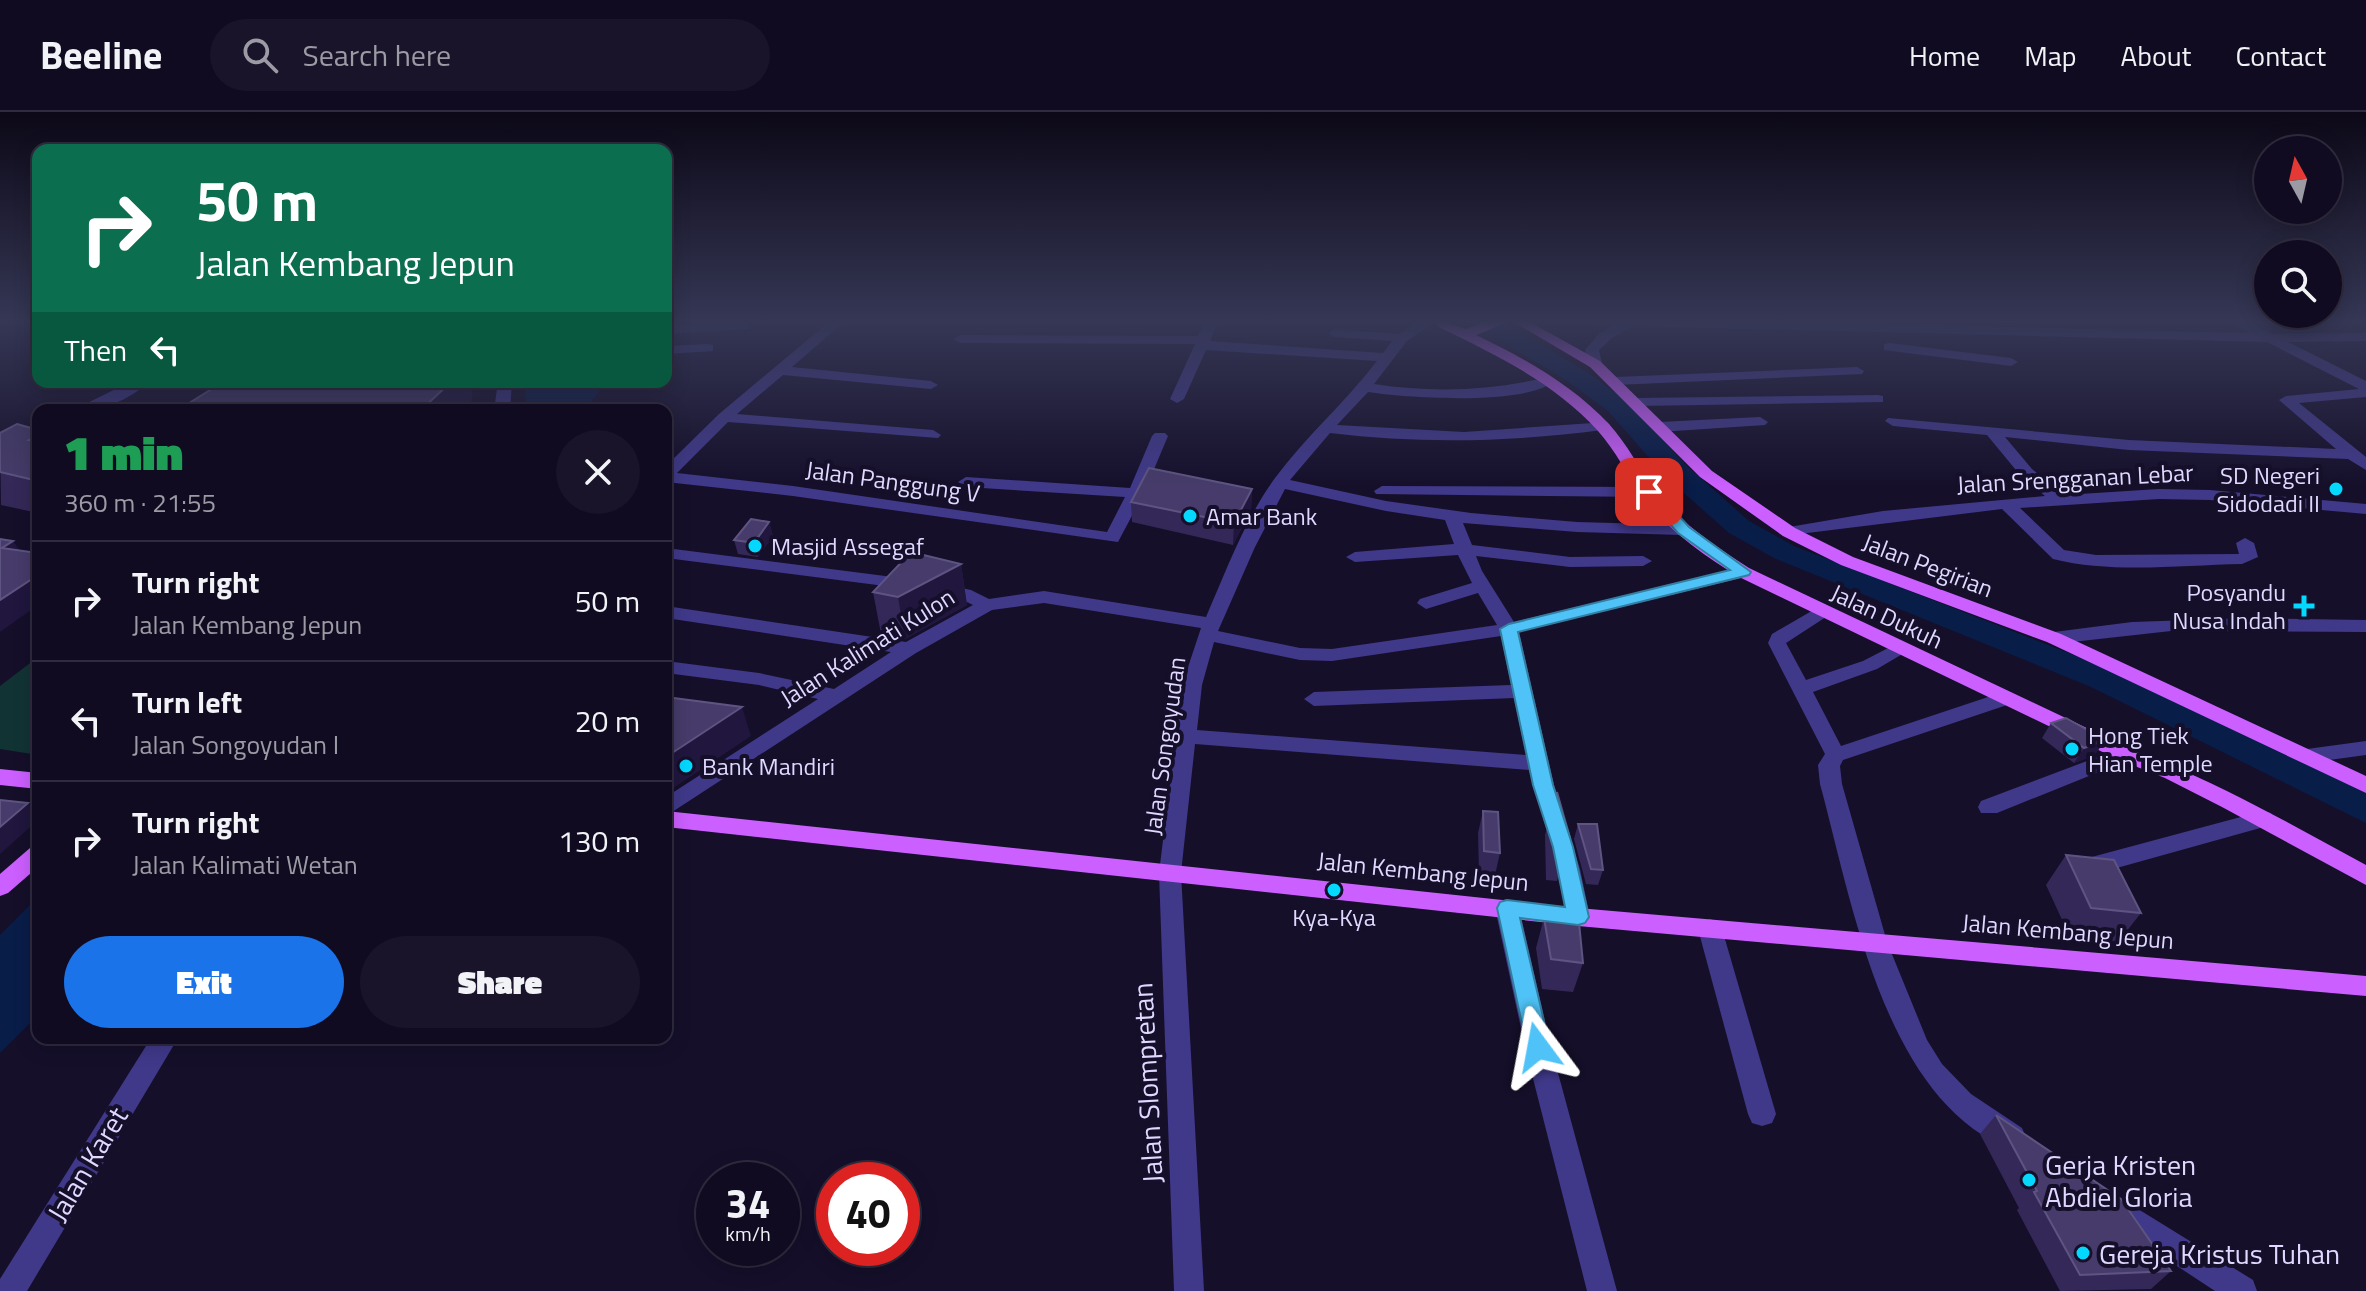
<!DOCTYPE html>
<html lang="en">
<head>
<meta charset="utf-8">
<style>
	body { margin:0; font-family:"Titillium Web",sans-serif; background:#191429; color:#f1f3f6; height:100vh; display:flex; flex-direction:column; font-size:30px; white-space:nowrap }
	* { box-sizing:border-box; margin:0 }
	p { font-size:26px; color:#9c9ba5 }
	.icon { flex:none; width:44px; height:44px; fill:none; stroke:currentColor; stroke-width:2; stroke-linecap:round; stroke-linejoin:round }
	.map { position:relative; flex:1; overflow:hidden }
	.drawer { position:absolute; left:32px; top:292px; width:640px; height:640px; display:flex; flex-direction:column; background:#100b20; border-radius:16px; box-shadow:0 4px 20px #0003,0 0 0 2px #302b3e }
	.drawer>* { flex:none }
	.hud { position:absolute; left:32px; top:32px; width:640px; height:244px; border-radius:16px; box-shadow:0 4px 20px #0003,0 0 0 2px #302b3e; background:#0b6e4f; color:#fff; overflow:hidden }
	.needle { width:52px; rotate:352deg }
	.buttons { position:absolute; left:2254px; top:24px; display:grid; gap:16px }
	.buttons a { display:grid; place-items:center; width:88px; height:88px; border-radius:50%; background:#100b20; box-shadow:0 4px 20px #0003,0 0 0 2px #302b3e; font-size:40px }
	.speed { position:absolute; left:696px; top:1050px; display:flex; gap:16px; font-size:40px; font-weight:700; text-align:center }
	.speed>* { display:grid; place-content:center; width:104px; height:104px; border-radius:50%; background:#100b20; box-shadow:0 4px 20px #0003,0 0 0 2px #302b3e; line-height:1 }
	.speed small { font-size:20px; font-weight:400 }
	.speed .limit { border:12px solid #d22; background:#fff; color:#111 }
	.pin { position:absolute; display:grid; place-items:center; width:68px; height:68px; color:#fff; margin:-34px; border-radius:16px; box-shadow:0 4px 12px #0006 }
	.me { position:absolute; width:88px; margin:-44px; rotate:347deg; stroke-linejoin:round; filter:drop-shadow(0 0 6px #0008) }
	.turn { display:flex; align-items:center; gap:28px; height:168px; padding:0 32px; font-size:36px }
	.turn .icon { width:104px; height:104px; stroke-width:2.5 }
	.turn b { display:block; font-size:56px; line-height:68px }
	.then { display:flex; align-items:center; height:76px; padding:0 32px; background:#0003; gap:16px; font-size:30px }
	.round { display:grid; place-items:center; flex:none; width:84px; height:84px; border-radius:42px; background:#191429 }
	.overview { display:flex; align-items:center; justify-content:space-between; height:136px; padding:0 32px }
	h1 { font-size:48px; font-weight:800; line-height:60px; color:#1e9e55 }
	.cta { display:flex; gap:16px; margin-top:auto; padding:16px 32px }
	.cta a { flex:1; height:92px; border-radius:48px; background:#1a73e8; color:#fff; font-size:32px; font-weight:800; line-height:92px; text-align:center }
	.cta a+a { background:#191429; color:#f1f3f6 }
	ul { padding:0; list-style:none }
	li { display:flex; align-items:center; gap:24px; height:120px; padding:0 32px; border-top:2px solid #302b3e }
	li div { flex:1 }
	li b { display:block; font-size:30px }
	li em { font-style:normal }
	header { display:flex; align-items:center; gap:48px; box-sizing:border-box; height:112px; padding:0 40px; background:#100b20; border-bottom:2px solid #302b3e }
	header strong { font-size:38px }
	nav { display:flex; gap:44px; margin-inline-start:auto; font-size:28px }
	.search { width:560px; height:72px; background:#191429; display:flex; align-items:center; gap:20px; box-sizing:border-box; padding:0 28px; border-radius:44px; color:#9c9ba5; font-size:30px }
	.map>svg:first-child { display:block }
	.green { fill:#123334 }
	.water { fill:#091d49 }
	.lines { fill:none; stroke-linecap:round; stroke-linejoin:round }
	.river { fill:#091d49; fill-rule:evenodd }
	.minor { fill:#40398a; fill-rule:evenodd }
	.major { fill:#cc5fff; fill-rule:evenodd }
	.wall { fill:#342858 }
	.shaded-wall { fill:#20163e }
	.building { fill:#463b6a; stroke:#5e5481; stroke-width:2 }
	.route { fill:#4fc3f7; stroke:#337fa1; stroke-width:2 }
	.poi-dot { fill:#04d8ff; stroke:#150f2a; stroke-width:3 }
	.labels { text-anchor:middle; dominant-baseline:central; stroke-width:8; stroke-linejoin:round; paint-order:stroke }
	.poi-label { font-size:24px; fill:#dfd8ff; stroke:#150f2a; text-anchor:start }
	.street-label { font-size:24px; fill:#dfd8ff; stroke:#150f2a }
	.near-street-label { font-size:28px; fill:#dfd8ff; stroke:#150f2a }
	.near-poi-label { font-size:28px; fill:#dfd8ff; stroke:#150f2a; text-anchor:start }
</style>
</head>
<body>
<header>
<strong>Beeline</strong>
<div class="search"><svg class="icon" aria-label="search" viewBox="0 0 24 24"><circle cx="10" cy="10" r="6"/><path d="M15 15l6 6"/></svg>Search here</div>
<nav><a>Home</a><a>Map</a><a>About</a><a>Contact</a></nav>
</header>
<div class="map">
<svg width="2366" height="1179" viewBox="0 0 2366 1179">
	<rect width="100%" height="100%" fill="#150f2a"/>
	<!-- green -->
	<polygon class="green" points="38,545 38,643 0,637 0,574"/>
	<!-- water -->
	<g class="water">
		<polygon points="525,270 606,270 585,298 526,298"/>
		<polygon points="38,785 38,903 0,941 0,823"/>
	</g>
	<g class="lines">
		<!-- river -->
		<polygon class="river" points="1473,209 1500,209 1587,260 1626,289 1687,354 1749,409 1794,434 2115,559 2366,681 2366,711 2091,575 1774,446 1729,421 1667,366 1608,299 1569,270 1476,214"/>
		<!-- minor -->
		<g class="minor">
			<polygon points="830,209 845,209 792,255 931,269 938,273 931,277 783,263 737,302 933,318 941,323 938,326 728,310 677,361 793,374 1107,420 1125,385 966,375 958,370 966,365 1130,376 1152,324 1155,321 1165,321 1168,324 1144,381 1118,430 793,384 666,370 666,354 719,302"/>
			<path d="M1205 209H1219L1210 229 1383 241 1392 229 1335 225 1328 221 1335 217 1399 222 1421 209H1437L1407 229 1374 272C1433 281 1490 279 1548 265L1555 269C1524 294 1408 286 1368 280L1337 313 1464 320 1607 310 1610 313 1602 318C1511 330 1421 332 1330 321L1290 368 1386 389 1471 401 1577 410 1683 413 1692 418 1683 423 1577 420 1463 411 1472 433 1570 445 1643 444 1652 449 1643 454 1570 455 1476 444 1482 459 1514 510 1743 455 1752 460 1749 464 1519 520 1554 673 1580 757 1590 805 1586 812 1578 814 1570 812 1566 805 1558 757 1529 658 1195 632 1181 761 1204 1179H1174L1159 761 1182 573 1201 516 1044 491 992 498 916 541 666 704V685L818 587 759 573 666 561V549L759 561 834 577 891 540 666 506V494L906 530 973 493 959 486 932 480 666 446V436L932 470 971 478 989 487 1044 479 1206 505C1226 459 1245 407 1275 366 1306 324 1345 291 1377 249L1206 238 1184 287 1177 291 1170 287 1195 232 960 231 953 227 960 223 1198 224ZM1285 377 1386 399 1445 408 1454 432 1355 440 1346 445 1355 450 1458 443 1472 471 1420 487 1417 491 1426 497 1478 481 1497 513 1332 537 1300 536 1218 519 1255 435ZM1501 524 1511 573 1314 580 1304 587 1314 594 1514 586 1526 643 1197 618 1202 573 1214 530 1300 548 1332 549Z"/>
			<path d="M1592 209H1748L2250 221 2229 209H2246L2272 222 2366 221V229L2288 230 2366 269V285L2299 291 2366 345V358L2348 347 2129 338 2005 325 2032 357 2064 383 2159 377 2210 378 2366 392V402L2210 388 2159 387 2020 396 2064 438 2096 443 2239 442 2236 431 2245 426 2254 431 2258 445 2242 452C2181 453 2113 462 2053 447L2002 397 1783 424 1780 420 1789 415 1883 399 2045 384 2020 363 1987 323 1893 314 1885 309 1888 306 2129 328 2336 337 2279 288 2286 284 2359 277 2267 230 1635 214 1613 225 1599 238 1602 252 1595 256 1588 252 1585 238 1599 222 1614 213H1599Z"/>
			<polygon points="742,210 749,214 747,217 666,222 666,214"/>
			<polygon points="1889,231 2011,246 2018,250 2011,254 1884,238 1884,232"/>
			<polygon points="708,232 713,233 713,239 666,242 666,234"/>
			<polygon points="1857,255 1864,259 1862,262 1615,273 1608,269 1615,265"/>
			<path d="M130 270H148C128 290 101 298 73 298Z"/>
			<polygon points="498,270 512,270 510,298 494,298"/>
			<polygon points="1878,283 1883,284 1883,290 1635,294 1628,290 1635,286"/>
			<polygon points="1760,305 1768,310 1765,313 1659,320 1651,315 1659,310"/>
			<polygon points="1382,374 1649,375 1657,380 1649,385 1376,382 1374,379"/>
			<path d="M1822 493 1829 495 1831 499 1829 503 1786 531 1806 568 1863 549 1894 533H1908L1911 537 1877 557 1813 580 1841 634 2006 579 2016 586 2013 591 1843 648 1840 654 1842 672 1887 830 1927 928 1942 952 1971 982 2022 1016 2026 1025 2022 1034 2012 1038C1884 989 1852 789 1820 672L1818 653 1825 642 1768 531 1772 522Z"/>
			<polygon points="2249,506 2366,508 2366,520 2171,519 2054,532 2045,526 2054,520 2132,510"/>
			<polygon points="2366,629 2366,643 2307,651 2300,649 2297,644 2300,639 2307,637"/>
			<polygon points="2124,635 2131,637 2134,642 2131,647 1997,701 1981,701 1978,695 1981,689"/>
			<polygon points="2263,699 2271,701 2274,707 2271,713 2088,764 2080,761 2077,755 2080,749 2088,746"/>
			<polygon points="1507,787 1515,789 1519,796 1551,935 1617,1179 1587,1179 1525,935 1495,796 1499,789"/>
			<polygon points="1710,807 1718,810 1722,817 1776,1002 1772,1011 1762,1014 1752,1011 1748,1002 1698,817 1702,810"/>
			<polygon points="151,926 178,926 27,1179 0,1179 0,1167"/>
			<polygon points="2117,1084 2253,1168 2257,1179 2215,1179 2107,1108 2103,1098 2107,1088"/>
		</g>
		<!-- major -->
		<g class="major">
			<path d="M1441 209 1466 217 1486 209H1511L1476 223C1524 246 1572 273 1609 312 1627 332 1639 356 1655 378 1680 411 1715 434 1749 456L2131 637C2213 668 2289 711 2366 753V773L2222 695 2165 666 2117 647 1737 464C1702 442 1668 418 1643 385 1627 363 1616 339 1598 319 1555 271 1496 243 1439 215L1437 212Z"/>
			<polygon points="1512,209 1528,209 1600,249 1712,359 1795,416 1853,445 2061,522 2366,664 2366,681 2047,530 1841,453 1783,424 1700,365 1590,255"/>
			<polygon points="0,657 38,661 38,677 0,673"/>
			<polygon points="666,699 1578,796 2366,864 2366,884 1578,814 666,715"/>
			<polygon points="38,733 38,755 8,781 0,784 0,762 30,736"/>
		</g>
	</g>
	<!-- wall -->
	<g class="wall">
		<polygon points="38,318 38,401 1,393 0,321"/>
		<polygon points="1252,377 1251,398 1233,433 1132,410 1131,390"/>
		<polygon points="769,410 773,424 758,445 738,442 734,428"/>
		<polygon points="961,452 967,493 905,527 881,522 873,480"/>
		<polygon points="2051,611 2095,643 2074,651 2042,626"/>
		<polygon points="1557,680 1570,726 1557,769 1546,768 1545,723"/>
		<polygon points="1483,699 1500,741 1495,763 1479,762 1478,721"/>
		<polygon points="1578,712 1603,758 1598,773 1586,772 1574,727"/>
		<polygon points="2066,743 2141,801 2118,830 2070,825 2046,773"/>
		<polygon points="1544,806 1583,851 1573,880 1542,877 1536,836"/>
		<polygon points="1996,1003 2171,1159 2151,1177 2060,1179 2017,1098 2019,1096 1980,1022"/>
	</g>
	<!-- shaded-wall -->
	<g class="shaded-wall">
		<polygon points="451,270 473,270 471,298 421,298"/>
		<polygon points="38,323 38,342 29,328"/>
		<polygon points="1252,377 1251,398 1233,433 1234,411"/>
		<polygon points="769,410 773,424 758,445 754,431"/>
		<polygon points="13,429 28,449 2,436"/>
		<polygon points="961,452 967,493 905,527 898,485"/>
		<polygon points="38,463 38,493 0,520 0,488"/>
		<polygon points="742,595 751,624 666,681 666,645"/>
		<polygon points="2105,628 2095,643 2074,651 2084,636"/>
		<polygon points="28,691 38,703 38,708 0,742 0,715"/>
	</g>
	<!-- building -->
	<g class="building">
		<polygon points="223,270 451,270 421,298 178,298"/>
		<polygon points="17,312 38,318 38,323 29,328 38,330 38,369 0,360 0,321"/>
		<polygon points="1149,356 1252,377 1234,411 1131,390"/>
		<polygon points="751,407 769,410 754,431 734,428"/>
		<polygon points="0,427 13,429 2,436 38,441 38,446 33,450 38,451 38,463 0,488"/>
		<polygon points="911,440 961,452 898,485 873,480"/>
		<polygon points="666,585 742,595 666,645"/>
		<polygon points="2066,606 2105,628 2084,636 2051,611"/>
		<polygon points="1557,680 1570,726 1558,725"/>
		<polygon points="0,688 28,691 0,715"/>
		<polygon points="1483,699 1498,700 1500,741 1484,739"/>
		<polygon points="1578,712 1597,712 1603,758 1591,757"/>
		<polygon points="2066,743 2114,748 2141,801 2091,796"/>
		<polygon points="1577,790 1583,851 1551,847 1544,806"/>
		<polygon points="1996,1003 2121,1087 2171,1159 2080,1163 2034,1080 2037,1079"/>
	</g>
	<!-- sky -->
	<linearGradient id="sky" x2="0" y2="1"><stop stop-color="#0c0817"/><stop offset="0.56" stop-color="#353755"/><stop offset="1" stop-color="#353755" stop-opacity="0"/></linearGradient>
	<rect width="2366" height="374" fill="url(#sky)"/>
	<!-- route -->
	<polygon class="route" points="1649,375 1654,376 1689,415 1751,460 1749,463 1518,520 1553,673 1573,735 1589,805 1585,811 1578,813 1520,806 1550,935 1547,942 1538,945 1530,942 1527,935 1497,796 1500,790 1507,788 1565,795 1553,735 1533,673 1500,517 1509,512 1730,458 1678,421 1641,380"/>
	<!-- markers -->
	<g class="poi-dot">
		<circle cx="2336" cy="377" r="8"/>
		<circle cx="1190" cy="404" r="8"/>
		<circle cx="755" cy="434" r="8"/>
		<path d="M2300 482h8v8h8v8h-8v8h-8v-8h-8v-8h8z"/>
		<circle cx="2072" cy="637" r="8"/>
		<circle cx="686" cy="654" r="8"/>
		<circle cx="1334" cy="778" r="8"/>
		<circle cx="2029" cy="1068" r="8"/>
		<circle cx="2083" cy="1141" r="8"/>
	</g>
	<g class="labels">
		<!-- poi labels -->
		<g class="poi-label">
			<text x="2320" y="363" text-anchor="end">SD Negeri<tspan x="2320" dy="28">Sidodadi II</tspan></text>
			<text x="1206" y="404">Amar Bank</text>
			<text x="771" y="434">Masjid Assegaf</text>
			<text x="2286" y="480" text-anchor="end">Posyandu<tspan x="2286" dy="28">Nusa Indah</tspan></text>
			<text x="2088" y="623">Hong Tiek<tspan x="2088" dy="28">Hian Temple</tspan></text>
			<text x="702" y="654">Bank Mandiri</text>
			<text x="1334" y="805" text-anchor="middle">Kya-Kya</text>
		</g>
		<!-- street labels -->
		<g class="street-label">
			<text transform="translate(2075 366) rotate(-3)">Jalan Srengganan Lebar</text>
			<text transform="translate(893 369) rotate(8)">Jalan Panggung V</text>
			<text transform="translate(1928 453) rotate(21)">Jalan Pegirian</text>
			<text transform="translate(1887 504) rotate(25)">Jalan Dukuh</text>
			<text transform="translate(867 535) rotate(-32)">Jalan Kalimati Kulon</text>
			<text transform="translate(1164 634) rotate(-82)">Jalan Songoyudan</text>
			<text transform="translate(1423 759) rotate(6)">Jalan Kembang Jepun</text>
			<text transform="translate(2068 819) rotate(5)">Jalan Kembang Jepun</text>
		</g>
		<!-- near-street labels -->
		<g class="near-street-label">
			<text transform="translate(1147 971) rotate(-93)">Jalan Slompretan</text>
			<text transform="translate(87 1052) rotate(-59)">Jalan Karet</text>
		</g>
		<!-- near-poi labels -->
		<g class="near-poi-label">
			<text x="2045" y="1052">Gerja Kristen<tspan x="2045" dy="32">Abdiel Gloria</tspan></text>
			<text x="2099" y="1141">Gereja Kristus Tuhan</text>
		</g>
	</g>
</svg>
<div class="buttons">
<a><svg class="needle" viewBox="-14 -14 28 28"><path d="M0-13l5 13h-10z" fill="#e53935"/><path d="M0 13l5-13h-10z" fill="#9c9ba5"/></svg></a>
<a><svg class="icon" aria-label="search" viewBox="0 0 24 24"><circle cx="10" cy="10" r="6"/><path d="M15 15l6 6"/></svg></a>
</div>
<div class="speed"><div>34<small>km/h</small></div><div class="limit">40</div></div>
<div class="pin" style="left:1649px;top:380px;background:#d93025"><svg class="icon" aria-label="arrive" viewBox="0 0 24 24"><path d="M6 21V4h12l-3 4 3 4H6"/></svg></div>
<svg class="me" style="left:1538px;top:935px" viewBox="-20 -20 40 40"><path d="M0-17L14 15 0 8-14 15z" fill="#4fc3f7" stroke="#fff" stroke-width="4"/></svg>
<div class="hud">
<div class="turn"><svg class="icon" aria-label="right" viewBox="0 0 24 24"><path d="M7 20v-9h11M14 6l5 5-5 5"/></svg><div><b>50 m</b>Jalan Kembang Jepun</div></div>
<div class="then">Then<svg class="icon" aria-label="left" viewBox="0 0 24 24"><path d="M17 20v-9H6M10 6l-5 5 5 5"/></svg></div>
</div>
<section class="drawer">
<div class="overview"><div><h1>1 min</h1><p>360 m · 21:55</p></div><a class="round"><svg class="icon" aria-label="close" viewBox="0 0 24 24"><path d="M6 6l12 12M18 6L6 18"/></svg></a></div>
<ul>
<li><svg class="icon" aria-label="right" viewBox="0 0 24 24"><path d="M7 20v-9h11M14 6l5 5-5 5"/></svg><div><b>Turn right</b><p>Jalan Kembang Jepun</p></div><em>50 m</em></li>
<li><svg class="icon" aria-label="left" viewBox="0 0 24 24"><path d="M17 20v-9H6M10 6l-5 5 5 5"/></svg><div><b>Turn left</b><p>Jalan Songoyudan I</p></div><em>20 m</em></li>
<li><svg class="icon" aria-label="right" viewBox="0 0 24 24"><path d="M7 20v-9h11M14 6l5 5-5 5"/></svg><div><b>Turn right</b><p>Jalan Kalimati Wetan</p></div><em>130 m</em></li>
</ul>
<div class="cta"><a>Exit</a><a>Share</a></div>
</section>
</div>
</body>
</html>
